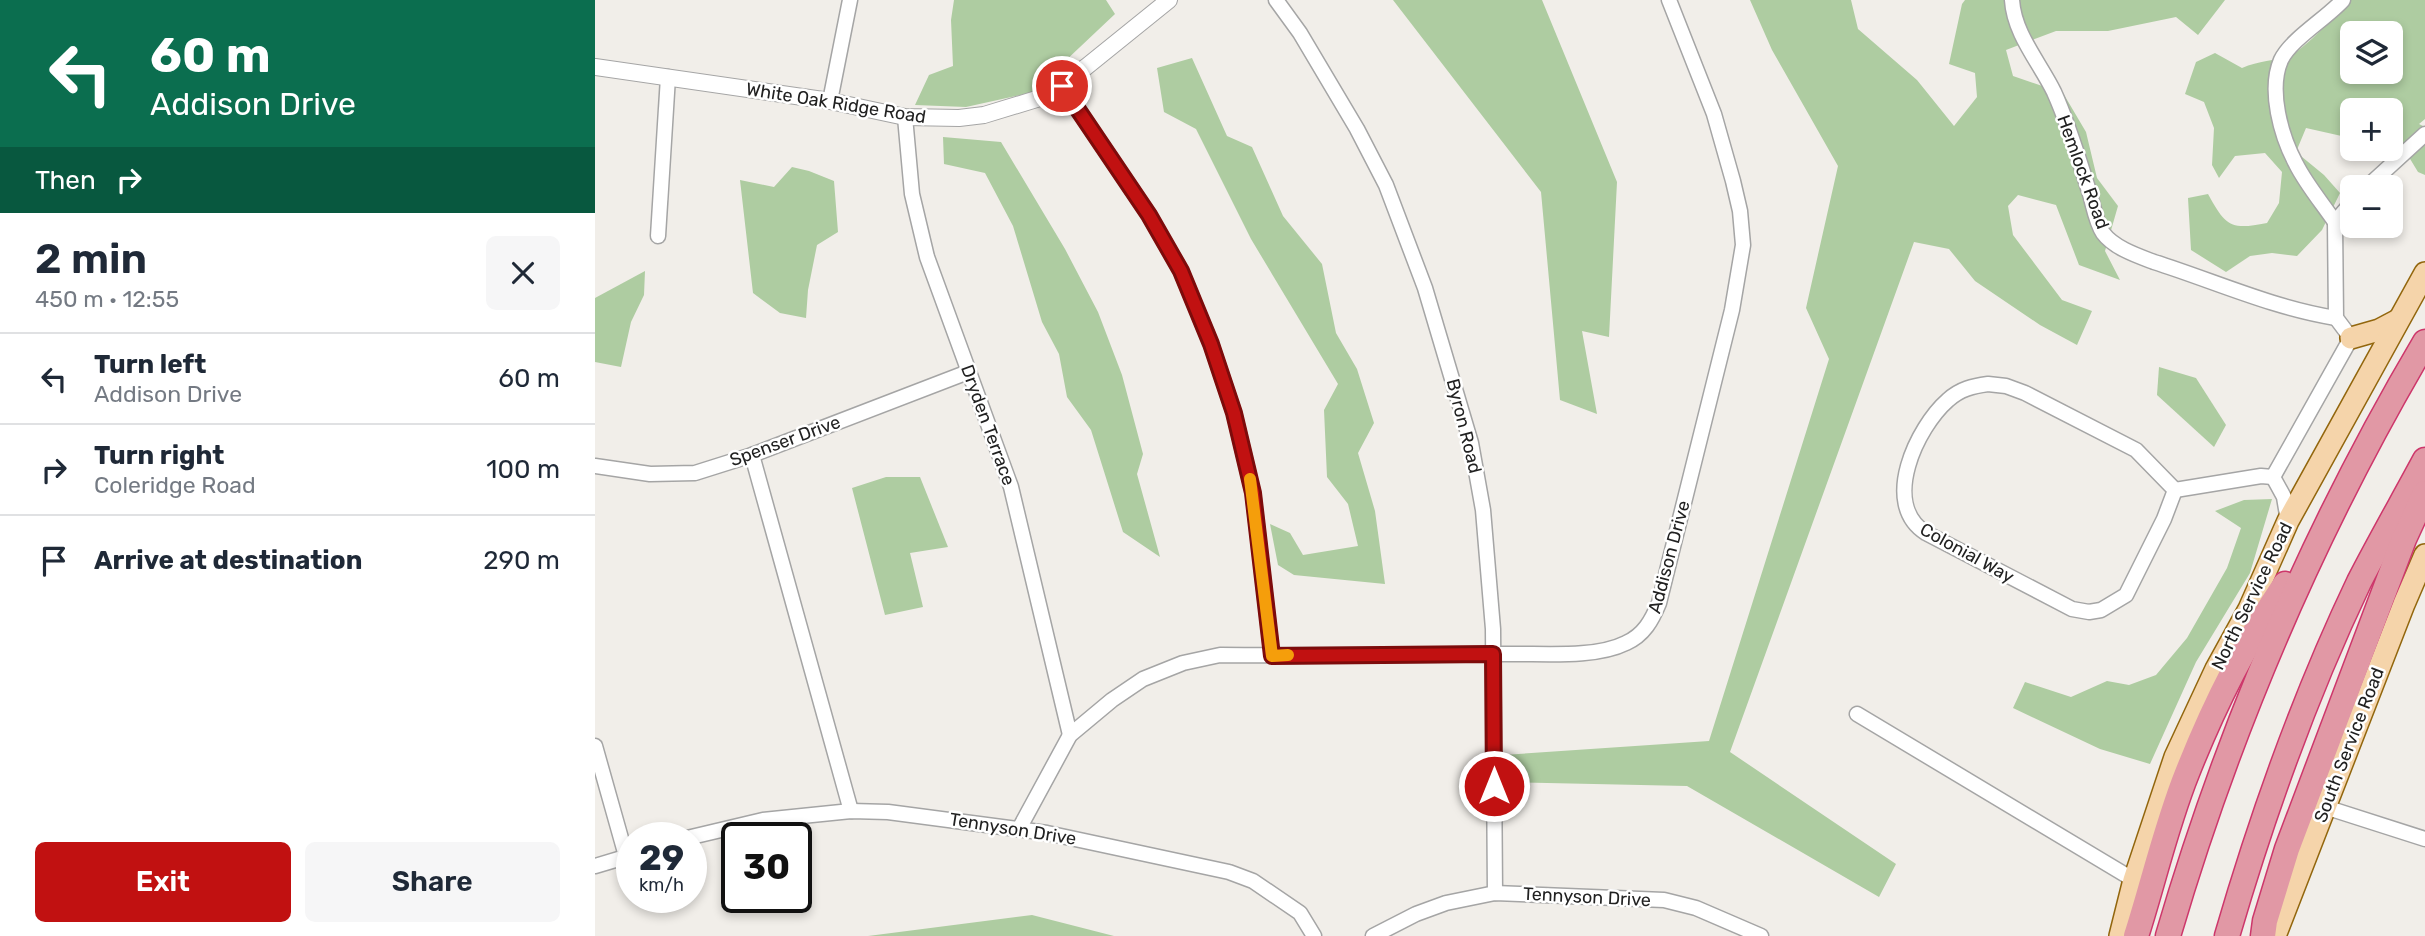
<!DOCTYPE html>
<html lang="en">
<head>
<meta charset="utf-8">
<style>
	body { margin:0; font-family:Rubik,sans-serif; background:#f6f6f7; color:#1f2937; height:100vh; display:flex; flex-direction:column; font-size:26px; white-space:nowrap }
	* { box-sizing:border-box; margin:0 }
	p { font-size:23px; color:#747a83 }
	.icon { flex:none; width:38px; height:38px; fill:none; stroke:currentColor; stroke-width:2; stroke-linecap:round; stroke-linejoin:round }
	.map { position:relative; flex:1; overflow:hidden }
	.drawer { display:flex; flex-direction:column; background:#fff; width:595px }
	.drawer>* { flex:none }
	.guide { background:#0b6e4f; color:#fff; overflow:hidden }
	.tools { position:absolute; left:1745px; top:21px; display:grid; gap:14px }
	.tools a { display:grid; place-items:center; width:63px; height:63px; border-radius:10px; background:#fff; box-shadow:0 4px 10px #0003; font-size:35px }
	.speed { position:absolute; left:21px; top:822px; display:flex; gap:14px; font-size:35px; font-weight:700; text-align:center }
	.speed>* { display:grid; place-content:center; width:91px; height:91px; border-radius:50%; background:#fff; box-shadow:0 4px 10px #0003; line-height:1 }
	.speed small { font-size:18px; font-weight:400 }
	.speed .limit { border:4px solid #111; border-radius:10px; background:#fff; color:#111 }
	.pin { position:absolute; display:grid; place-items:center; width:60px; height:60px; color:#fff; margin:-30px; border:4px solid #fff; border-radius:50%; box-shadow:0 2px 7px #0007 }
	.me { position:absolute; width:77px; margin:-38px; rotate:0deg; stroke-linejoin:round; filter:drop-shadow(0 0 5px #0008) }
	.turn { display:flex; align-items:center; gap:24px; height:147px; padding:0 35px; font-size:32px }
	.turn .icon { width:91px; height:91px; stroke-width:2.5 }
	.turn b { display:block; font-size:49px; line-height:60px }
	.then { display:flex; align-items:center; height:66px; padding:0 35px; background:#0003; gap:14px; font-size:26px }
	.round { display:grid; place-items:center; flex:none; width:74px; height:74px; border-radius:10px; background:#f6f6f7 }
	.head { display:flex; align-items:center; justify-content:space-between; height:119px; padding:0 35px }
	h1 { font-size:42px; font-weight:600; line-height:52px }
	.cta { display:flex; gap:14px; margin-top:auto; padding:14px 35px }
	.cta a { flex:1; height:80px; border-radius:10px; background:#c11111; color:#fff; font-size:28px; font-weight:600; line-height:80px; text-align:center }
	.cta a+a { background:#f6f6f7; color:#1f2937 }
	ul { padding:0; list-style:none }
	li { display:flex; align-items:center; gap:21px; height:91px; padding:0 35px; border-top:2px solid #e0e1e3 }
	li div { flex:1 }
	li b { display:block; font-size:26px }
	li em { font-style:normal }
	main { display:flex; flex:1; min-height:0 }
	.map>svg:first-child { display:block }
	.forest { fill:#aecca1; fill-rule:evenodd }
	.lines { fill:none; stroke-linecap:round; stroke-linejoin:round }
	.minor-casing { stroke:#a5a5a5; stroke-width:17 }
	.tertiary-casing { stroke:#a5a5a5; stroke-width:18 }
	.primary-casing { stroke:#92660d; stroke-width:24 }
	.motorway-casing { stroke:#cd376b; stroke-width:27 }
	.minor { stroke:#fff; stroke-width:14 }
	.tertiary { stroke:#fff; stroke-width:16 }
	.primary { stroke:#f5d4aa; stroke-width:21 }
	.motorway { stroke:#e198a5; stroke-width:24 }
	.route-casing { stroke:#7d0b0b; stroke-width:18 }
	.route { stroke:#c11111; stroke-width:12 }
	.slow { stroke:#f59e0b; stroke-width:12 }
	.labels { text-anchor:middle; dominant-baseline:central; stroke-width:5; stroke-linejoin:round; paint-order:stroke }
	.street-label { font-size:18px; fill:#212121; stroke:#fff }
</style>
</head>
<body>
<main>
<section class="drawer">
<div class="guide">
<div class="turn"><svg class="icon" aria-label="left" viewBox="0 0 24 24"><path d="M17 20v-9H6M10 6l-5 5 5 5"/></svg><div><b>60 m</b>Addison Drive</div></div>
<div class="then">Then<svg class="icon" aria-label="right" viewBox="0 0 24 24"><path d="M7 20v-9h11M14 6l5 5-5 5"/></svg></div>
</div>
<div class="head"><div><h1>2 min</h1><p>450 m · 12:55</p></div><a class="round"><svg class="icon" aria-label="close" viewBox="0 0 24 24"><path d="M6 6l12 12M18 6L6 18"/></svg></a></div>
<ul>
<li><svg class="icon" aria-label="left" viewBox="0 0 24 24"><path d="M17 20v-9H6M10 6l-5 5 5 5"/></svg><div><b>Turn left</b><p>Addison Drive</p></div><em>60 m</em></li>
<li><svg class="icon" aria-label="right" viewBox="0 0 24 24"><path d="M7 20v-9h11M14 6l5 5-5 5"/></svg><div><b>Turn right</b><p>Coleridge Road</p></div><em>100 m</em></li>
<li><svg class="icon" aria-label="arrive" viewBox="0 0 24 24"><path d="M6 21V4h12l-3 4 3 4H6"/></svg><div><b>Arrive at destination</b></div><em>290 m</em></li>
</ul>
<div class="cta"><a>Exit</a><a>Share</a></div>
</section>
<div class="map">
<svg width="1830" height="936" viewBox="0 0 1830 936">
	<rect width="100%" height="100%" fill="#f1eee9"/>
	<!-- forest -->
	<g class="forest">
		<polygon points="359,0 511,0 520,14 467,64 444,91 371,107 320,105 334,75 358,66 356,20"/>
		<polygon points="798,0 947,0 1022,182 1014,337 987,331 1002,414 965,400 946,192"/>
		<polygon points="1155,0 1256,0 1263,29 1322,80 1359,126 1382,97 1380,73 1354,64 1367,4 1370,0 1630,0 1603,35 1581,17 1513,31 1461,31 1411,50 1418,76 1468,93 1491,132 1502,178 1523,206 1510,251 1525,280 1484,265 1461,205 1423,195 1413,206 1418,235 1467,300 1497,311 1482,345 1445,325 1380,281 1354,249 1319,242 1135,752 1301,864 1284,897 1092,786 906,782 908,755 1114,741 1234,359 1211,308 1243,166 1177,50"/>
		<path d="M1753 0H1830V119L1824 124 1830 127V175L1823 172 1800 134 1796 139V110H1757V146L1751 137 1711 128 1701 152 1729 175 1745 193 1727 230 1702 256 1677 253 1655 256 1631 272 1596 250 1593 198 1613 194C1631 227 1636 230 1672 223L1684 203 1687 172 1670 153 1640 156 1624 178 1617 165 1619 128 1609 102 1590 94 1601 62 1620 53 1647 68C1665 60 1683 61 1696 55 1709 49 1745 12 1753 0ZM1757 33H1796V72H1757Z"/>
		<polygon points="597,58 632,136 657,147 688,216 727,264 741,333 762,369 779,423 763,453 780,511 790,584 699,575 683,565 675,524 695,533 708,555 763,546 753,504 732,477 729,410 743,384 656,239 601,129 569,112 562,68"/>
		<polygon points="348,137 406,142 470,249 503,312 527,375 548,454 542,474 565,557 528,532 496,430 472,397 464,354 447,322 418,226 390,173 349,164"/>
		<polygon points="197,167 214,171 239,181 243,232 222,245 213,290 211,318 185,313 158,293 145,180 179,187"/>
		<polygon points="50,271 49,295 36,322 26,367 0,362 0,298"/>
		<polygon points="1564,367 1601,378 1631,425 1619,447 1562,395"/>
		<polygon points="291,477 325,477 353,547 315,553 328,607 290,615 257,488"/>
		<polygon points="1677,499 1655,573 1601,662 1555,764 1505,749 1418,708 1430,682 1476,697 1512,681 1534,685 1561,675 1592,638 1632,568 1646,528 1620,511 1649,500"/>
		<polygon points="437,915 519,936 273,936"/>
	</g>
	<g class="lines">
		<!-- minor casing -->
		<g class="minor-casing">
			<g id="minor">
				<polyline points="681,0 705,33 762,129 791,185 830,288 876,443 888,510 898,629 900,893"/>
				<path d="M1417 0C1419 34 1445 63 1459 92 1473 123 1483 156 1493 188 1498 202 1500 221 1508 233 1519 248 1543 256 1559 262 1619 281 1678 308 1741 318"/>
				<polyline points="467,86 554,215 586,271 616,344 639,413 658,493 677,656"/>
				<polyline points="235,101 255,0"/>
				<polyline points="310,117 317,194 332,257 416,487 475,735"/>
				<polyline points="1772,187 1830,134"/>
				<path d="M1740 222C1727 203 1711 184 1701 164 1686 136 1673 90 1686 60 1696 39 1732 18 1748 0"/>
				<polyline points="63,236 73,77"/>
				<path d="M1393 384 1411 386 1430 393 1541 450 1580 490 1569 519 1531 595 1506 610 1494 612 1477 609 1331 533C1285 504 1322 427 1353 400 1365 389 1378 386 1393 384Z"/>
				<polyline points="157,455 256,811"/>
				<polyline points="0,466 55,474 100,473 157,455 373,372"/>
				<polyline points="1678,477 1756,338 1741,318 1740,222 1757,202"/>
				<polyline points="1678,477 1689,497 1693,521"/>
				<polyline points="1580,490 1666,476 1678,477"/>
				<polyline points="1262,714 1539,880"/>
				<polyline points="0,746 31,856"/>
				<polyline points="1730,807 1830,839"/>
				<path d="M424 829 475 735 517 700 548 679 588 663 625 655C720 656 815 655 909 654 945 653 999 659 1031 643 1049 635 1057 620 1064 603L1137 310 1148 245 1145 211 1138 181 1119 114 1074 0"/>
				<polyline points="92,838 168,820 256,811 293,812 452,833 634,872 658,881 705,913 719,936"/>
				<polyline points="0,866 37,855"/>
				<polyline points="778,936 821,914 851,903 900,893 1069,900 1101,908 1166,936"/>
			</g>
		</g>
		<!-- tertiary casing -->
		<g class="tertiary-casing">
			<polyline id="tertiary" points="0,67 235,101 310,117 364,118 389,115 445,98 491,67 574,0"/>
		</g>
		<!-- primary casing -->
		<g class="primary-casing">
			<g id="primary">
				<polyline points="1756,338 1784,330 1803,320"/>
				<polyline points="1525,936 1539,880 1580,757 1621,669 1654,609 1693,521 1830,273"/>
				<polyline points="1680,936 1809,604 1830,555"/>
			</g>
		</g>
		<!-- motorway casing -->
		<g class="motorway-casing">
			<g id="motorway">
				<path d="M1541 936C1558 883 1571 825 1592 773 1618 707 1650 643 1690 584"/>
				<path d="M1573 936C1634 728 1720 528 1830 342"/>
				<path d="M1632 936C1667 816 1710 695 1764 582 1785 541 1808 501 1830 460"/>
				<polyline points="1668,936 1670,921 1692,849 1809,539 1830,493"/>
			</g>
		</g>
		<!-- minor -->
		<use href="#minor" class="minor"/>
		<!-- tertiary -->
		<use href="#tertiary" class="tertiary"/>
		<!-- primary -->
		<use href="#primary" class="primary"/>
		<!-- motorway -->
		<use href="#motorway" class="motorway"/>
	</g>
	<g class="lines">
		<!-- route casing -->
		<g class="route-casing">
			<polyline id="route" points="467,86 554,215 586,271 616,344 639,413 658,493 677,656 898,654 899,786"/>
		</g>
		<!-- route -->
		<use href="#route" class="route"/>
		<!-- slow -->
		<polyline class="slow" points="655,479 677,656 693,655"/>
	</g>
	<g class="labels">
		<!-- street labels -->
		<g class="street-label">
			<text transform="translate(241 103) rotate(9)">White Oak Ridge Road</text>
			<text transform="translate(1488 172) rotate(70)">Hemlock Road</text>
			<text transform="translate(393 425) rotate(70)">Dryden Terrace</text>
			<text transform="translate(869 426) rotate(76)">Byron Road</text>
			<text transform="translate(190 441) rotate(-20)">Spenser Drive</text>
			<text transform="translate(1372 553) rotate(29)">Colonial Way</text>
			<text transform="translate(1074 557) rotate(-75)">Addison Drive</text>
			<text transform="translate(1657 596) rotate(-64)">North Service Road</text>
			<text transform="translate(1754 745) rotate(-69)">South Service Road</text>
			<text transform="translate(418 829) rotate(9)">Tennyson Drive</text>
			<text transform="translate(992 897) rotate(3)">Tennyson Drive</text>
		</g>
	</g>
</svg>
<div class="tools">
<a><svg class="icon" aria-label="layers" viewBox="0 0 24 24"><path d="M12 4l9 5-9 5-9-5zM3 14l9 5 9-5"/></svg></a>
<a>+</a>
<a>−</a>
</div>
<div class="speed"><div>29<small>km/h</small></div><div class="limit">30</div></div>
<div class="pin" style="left:467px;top:86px;background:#d93025"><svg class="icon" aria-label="arrive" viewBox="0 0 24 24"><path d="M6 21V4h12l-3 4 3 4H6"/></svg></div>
<svg class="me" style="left:899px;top:786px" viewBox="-20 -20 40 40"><circle r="17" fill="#c11111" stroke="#fff" stroke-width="3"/><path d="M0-11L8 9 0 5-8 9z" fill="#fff"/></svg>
</div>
</main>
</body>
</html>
